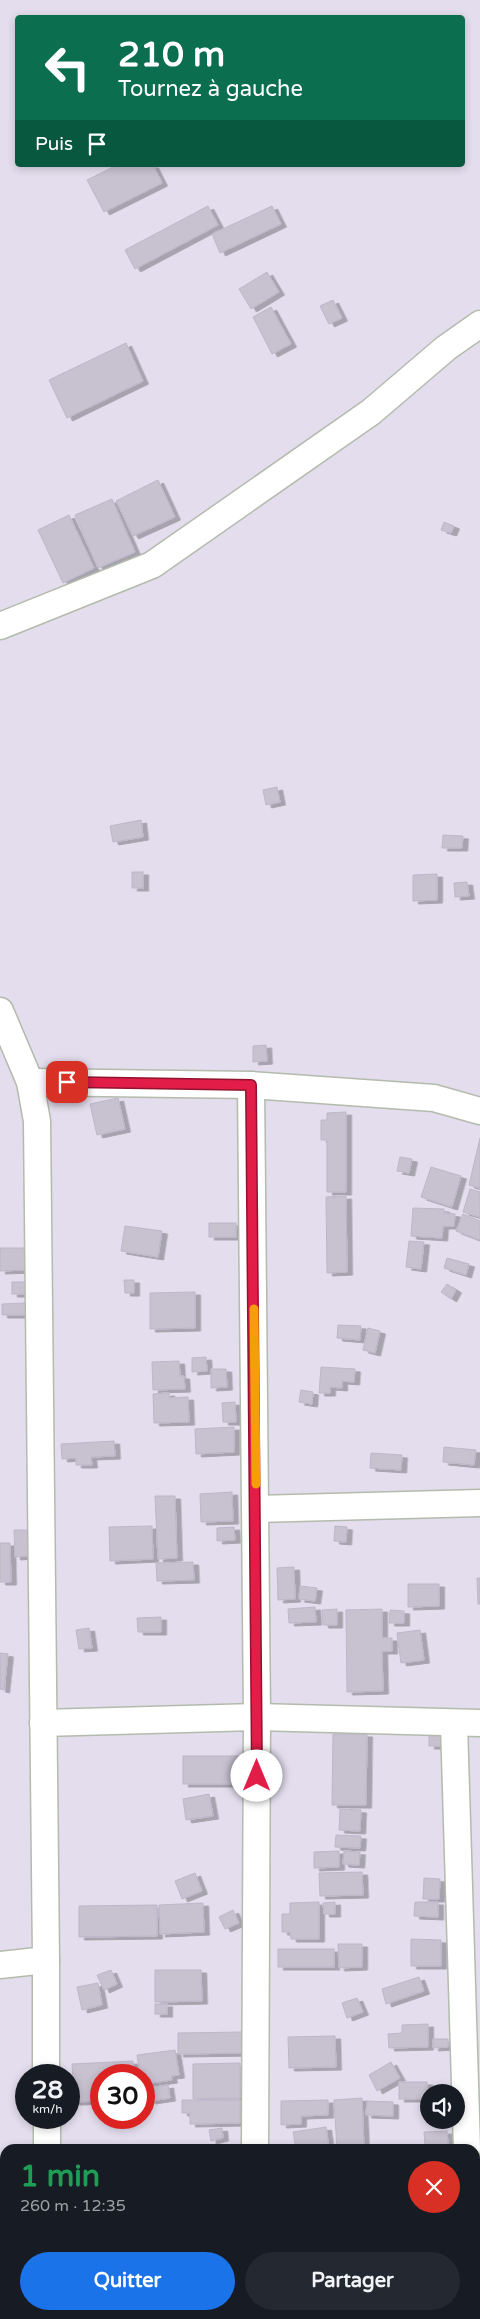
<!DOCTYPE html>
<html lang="fr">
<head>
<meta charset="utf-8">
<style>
	body { margin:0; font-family:"Varela Round",sans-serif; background:#242831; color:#f1f3f6; height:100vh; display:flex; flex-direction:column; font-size:19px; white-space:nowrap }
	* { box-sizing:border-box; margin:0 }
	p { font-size:16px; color:#9ea1a6 }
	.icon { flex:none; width:28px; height:28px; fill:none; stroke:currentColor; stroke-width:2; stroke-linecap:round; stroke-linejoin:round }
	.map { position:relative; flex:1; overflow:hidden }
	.sheet { position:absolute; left:0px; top:2144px; width:480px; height:176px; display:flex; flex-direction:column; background:#171b24; border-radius:15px 15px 0 0; box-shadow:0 2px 8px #0003 }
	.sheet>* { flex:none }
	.banner { position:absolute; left:15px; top:15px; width:450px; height:152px; border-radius:5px; box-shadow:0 2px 8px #0003; background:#0b6e4f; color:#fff; overflow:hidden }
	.buttons { position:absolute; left:420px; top:2084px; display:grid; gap:10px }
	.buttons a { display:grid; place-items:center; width:45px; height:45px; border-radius:50%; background:#171b24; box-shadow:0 2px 8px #0003; font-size:25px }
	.speed { position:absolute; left:15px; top:2064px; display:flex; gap:10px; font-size:25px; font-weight:700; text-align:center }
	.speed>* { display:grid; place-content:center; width:65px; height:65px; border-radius:50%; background:#171b24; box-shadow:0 2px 8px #0003; line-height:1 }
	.speed small { font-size:12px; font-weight:400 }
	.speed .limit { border:8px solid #d22; background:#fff; color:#111 }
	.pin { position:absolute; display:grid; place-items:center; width:42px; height:42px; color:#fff; margin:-21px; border-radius:10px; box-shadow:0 2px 8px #0006 }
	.me { position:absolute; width:55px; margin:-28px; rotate:0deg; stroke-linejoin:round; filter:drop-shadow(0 0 4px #0008) }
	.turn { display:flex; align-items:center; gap:18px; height:105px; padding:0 20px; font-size:22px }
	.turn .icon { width:65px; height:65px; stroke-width:2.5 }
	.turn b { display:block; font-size:35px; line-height:42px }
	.then { display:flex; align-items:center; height:48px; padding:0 20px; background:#0003; gap:10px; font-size:19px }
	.round { display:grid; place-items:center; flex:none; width:52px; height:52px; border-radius:26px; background:#242831 }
	.overview { display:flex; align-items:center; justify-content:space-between; height:85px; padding:0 20px }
	h1 { font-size:30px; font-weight:800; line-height:38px; color:#1e9e55 }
	.action { display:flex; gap:10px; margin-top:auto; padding:10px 20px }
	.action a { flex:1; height:58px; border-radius:30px; background:#1a73e8; color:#fff; font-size:20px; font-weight:800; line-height:58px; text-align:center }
	.action a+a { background:#242831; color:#f1f3f6 }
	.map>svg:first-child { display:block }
	.building { fill:#c7c1d0; stroke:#beb6c9; filter:url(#shadow) }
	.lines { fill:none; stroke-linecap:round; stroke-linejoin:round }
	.minor-casing { stroke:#b3bbad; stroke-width:29 }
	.minor { stroke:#fff; stroke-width:26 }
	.route-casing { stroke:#92132f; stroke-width:12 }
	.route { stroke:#e11d48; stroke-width:9 }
	.slow { stroke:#f59e0b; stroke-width:9 }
</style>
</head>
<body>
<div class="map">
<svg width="480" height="2319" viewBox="0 0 480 2319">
	<defs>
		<filter id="shadow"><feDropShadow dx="5.5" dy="3" stdDeviation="0" flood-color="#0004"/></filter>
	</defs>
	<rect width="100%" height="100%" fill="#e3dded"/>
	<!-- building -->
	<g class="building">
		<polygon points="117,165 153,165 162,183 104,212 87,180"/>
		<polygon points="208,206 218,225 135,269 125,250"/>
		<polygon points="272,206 281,224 220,253 212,234"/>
		<polygon points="267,272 279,292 251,309 239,289"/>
		<polygon points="333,300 342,318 329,324 320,306"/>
		<polygon points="271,307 291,344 272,354 253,317"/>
		<polygon points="126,343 143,381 67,418 49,380"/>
		<polygon points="158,480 175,517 133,536 116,501"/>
		<polygon points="112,499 135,552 98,568 75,515"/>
		<polygon points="69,515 94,568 63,583 38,530"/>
		<polygon points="444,522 454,526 451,533 441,530"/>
		<polygon points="277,787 280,802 266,805 263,790"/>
		<polygon points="141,820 143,837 113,842 110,826"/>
		<polygon points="443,835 463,836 462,848 442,848"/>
		<rect x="132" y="872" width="11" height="16"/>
		<polygon points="437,874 437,900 413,901 413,875"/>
		<polygon points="467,882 469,896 455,897 454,883"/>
		<polygon points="266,1045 267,1061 253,1062 253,1046"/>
		<polygon points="118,1098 125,1129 97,1135 90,1104"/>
		<polygon points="346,1112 346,1192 327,1192 327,1140 321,1140 321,1120 327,1120 327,1113"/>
		<polygon points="480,1138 480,1188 469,1185"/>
		<polygon points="400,1157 412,1159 409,1173 397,1171"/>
		<polygon points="431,1167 461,1176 452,1207 421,1197"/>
		<polygon points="470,1189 480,1192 480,1217 463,1212"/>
		<polygon points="346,1196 347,1272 327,1273 326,1197"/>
		<polygon points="413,1208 444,1209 444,1213 455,1214 454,1226 443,1226 442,1238 411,1236"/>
		<polygon points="463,1214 480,1221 480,1240 456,1231"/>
		<rect x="209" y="1223" width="27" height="14"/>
		<polygon points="125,1226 162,1231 158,1257 121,1251"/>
		<polygon points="409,1241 424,1242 421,1269 406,1267"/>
		<polygon points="0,1248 26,1248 26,1270 0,1271"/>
		<polygon points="447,1258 469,1264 466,1275 444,1268"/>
		<polygon points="124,1280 134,1280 134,1293 125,1293"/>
		<rect x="12" y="1282" width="16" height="12"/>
		<polygon points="447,1284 456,1290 451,1299 441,1292"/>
		<polygon points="195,1292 195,1328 150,1329 150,1293"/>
		<polygon points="26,1303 26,1315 2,1315 2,1304"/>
		<polygon points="338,1325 361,1326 360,1340 337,1338"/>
		<polygon points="368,1328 380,1331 375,1353 363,1350"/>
		<polygon points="206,1357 207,1371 192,1372 192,1358"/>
		<polygon points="179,1361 180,1376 184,1376 185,1389 153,1390 152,1362"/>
		<polygon points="321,1367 355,1369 354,1382 342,1381 342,1388 330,1387 330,1393 319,1393"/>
		<polygon points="211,1369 226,1369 227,1387 211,1388"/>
		<polygon points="301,1390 313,1392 312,1404 299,1402"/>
		<polygon points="169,1393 169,1398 188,1397 189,1422 154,1423 153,1394"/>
		<polygon points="235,1402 236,1422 223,1422 222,1403"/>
		<polygon points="234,1427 234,1452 196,1454 195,1429"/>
		<polygon points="114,1441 115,1456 91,1457 92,1465 76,1465 76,1458 62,1459 61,1444"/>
		<polygon points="444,1447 476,1450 474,1465 443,1462"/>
		<polygon points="371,1453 402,1455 401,1470 370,1468"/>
		<polygon points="232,1492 233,1521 201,1522 200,1494"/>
		<polygon points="155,1496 175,1496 177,1558 158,1559"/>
		<polygon points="152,1526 153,1559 110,1561 109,1527"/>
		<polygon points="335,1526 347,1527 346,1542 334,1541"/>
		<polygon points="234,1527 235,1540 217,1541 217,1528"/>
		<polygon points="14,1530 27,1530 28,1556 15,1557"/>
		<polygon points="0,1543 10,1543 11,1582 0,1582"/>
		<polygon points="193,1562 194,1580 157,1581 156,1563"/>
		<polygon points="294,1567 295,1599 278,1600 277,1568"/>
		<polygon points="477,1578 480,1578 480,1604 478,1604"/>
		<polygon points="408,1584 439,1584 439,1606 408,1607"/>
		<polygon points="300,1586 317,1588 315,1601 299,1599"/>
		<polygon points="315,1607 316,1622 289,1623 288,1609"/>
		<polygon points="337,1609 337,1625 323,1625 322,1610"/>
		<polygon points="382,1609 382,1638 392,1638 392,1651 382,1651 383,1691 347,1692 346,1610"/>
		<polygon points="390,1610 404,1611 404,1623 389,1623"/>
		<polygon points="161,1617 161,1632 138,1632 137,1618"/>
		<polygon points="89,1628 92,1648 79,1649 76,1630"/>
		<polygon points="420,1630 424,1660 401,1663 397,1633"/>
		<polygon points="0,1653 8,1654 4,1690 0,1689"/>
		<rect x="429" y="1733" width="18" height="13"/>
		<polygon points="333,1734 367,1734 366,1805 332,1805"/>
		<rect x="183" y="1756" width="55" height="28"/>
		<polygon points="209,1794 213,1816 186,1820 183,1799"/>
		<polygon points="340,1809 361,1810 360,1831 339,1830"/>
		<polygon points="336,1835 361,1836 360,1848 335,1847"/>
		<polygon points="339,1851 339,1867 314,1868 314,1852"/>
		<polygon points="344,1851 360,1852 359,1865 343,1864"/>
		<polygon points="362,1872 363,1895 320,1896 319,1873"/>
		<polygon points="195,1873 202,1891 182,1899 175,1881"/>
		<polygon points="424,1878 440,1879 439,1899 423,1899"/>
		<polygon points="319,1902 319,1939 291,1939 290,1932 282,1932 282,1914 290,1914 290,1903"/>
		<polygon points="335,1902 335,1914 324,1914 323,1903"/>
		<polygon points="415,1902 438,1902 438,1917 414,1916"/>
		<polygon points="203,1903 204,1932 160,1934 159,1905"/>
		<polygon points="157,1905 157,1936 79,1937 79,1906"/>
		<polygon points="233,1910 239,1923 225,1929 219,1917"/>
		<polygon points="411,1939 441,1940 441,1966 411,1966"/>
		<polygon points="338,1944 362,1944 362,1967 339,1968"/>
		<rect x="278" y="1949" width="56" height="18"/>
		<polygon points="111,1970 117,1984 104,1990 97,1975"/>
		<polygon points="155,1970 201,1970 202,2001 155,2002"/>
		<polygon points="419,1977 424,1991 386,2004 382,1989"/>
		<polygon points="98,1983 102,2005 82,2010 77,1987"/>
		<polygon points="357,1998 363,2012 347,2018 342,2003"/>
		<rect x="155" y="2004" width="12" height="10"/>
		<polygon points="428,2024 428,2047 389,2048 388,2034 402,2033 402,2025"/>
		<polygon points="243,2032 244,2053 178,2054 178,2033"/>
		<polygon points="335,2036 336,2067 289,2068 288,2037"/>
		<polygon points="433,2039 448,2039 448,2047 433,2048"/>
		<polygon points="175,2050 179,2075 171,2076 172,2080 144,2084 144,2075 140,2075 137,2055"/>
		<polygon points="133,2061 134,2075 101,2075 101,2101 74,2102 72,2064"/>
		<polygon points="391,2062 400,2078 377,2091 369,2075"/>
		<polygon points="240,2063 240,2098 193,2099 193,2064"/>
		<rect x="399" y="2082" width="28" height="17"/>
		<polygon points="168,2085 170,2098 150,2101 149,2088"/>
		<polygon points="362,2098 364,2149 337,2149 334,2100"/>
		<polygon points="182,2100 240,2100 240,2123 190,2124 190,2113 182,2113"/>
		<polygon points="328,2100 328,2115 301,2116 301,2124 281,2125 281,2101"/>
		<polygon points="367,2101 393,2102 393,2116 366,2115"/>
		<polygon points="326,2127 329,2149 296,2149 293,2132"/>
		<polygon points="222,2128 223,2138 211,2141 209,2130"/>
		<polygon points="447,2131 448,2145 425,2146 424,2132"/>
		<polygon points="5,2248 5,2277 0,2278 0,2249"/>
		<polygon points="256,2315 281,2315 282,2318 257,2319"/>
	</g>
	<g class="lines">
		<!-- minor casing -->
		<g class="minor-casing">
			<g id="minor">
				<polyline points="0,626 152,565 371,412 446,348 480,324"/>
				<polyline points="0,1011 30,1082 37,1121 46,1960 0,1965"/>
				<polyline points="30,1082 251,1085 434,1098 480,1111"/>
				<polyline points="251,1085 257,1717 255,2149"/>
				<polyline points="256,1509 480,1503"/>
				<polyline points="43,1723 257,1717 480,1723"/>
				<polyline points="454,1724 467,2149"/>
				<polyline points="46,1960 46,2075"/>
				<polyline points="47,2118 47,2149"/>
				<polyline points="47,2315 47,2319"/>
				<polyline points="472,2315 472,2319"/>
			</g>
		</g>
		<!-- minor -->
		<use href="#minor" class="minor"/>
	</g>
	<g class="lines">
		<!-- route casing -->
		<g class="route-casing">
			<polyline id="route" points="67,1082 251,1085 257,1776"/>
		</g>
		<!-- route -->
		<use href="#route" class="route"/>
		<!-- slow -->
		<polyline class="slow" points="254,1309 256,1484"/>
	</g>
</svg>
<div class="buttons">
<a><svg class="icon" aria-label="sound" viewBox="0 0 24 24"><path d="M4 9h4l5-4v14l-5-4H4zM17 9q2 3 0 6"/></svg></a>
</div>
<div class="speed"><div>28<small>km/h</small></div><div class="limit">30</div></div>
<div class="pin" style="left:67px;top:1082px;background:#d93025"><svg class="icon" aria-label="arrive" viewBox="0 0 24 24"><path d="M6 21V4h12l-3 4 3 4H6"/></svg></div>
<svg class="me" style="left:257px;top:1776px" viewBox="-20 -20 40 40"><circle r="19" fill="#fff"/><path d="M0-13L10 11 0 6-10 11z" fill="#e11d48"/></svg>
<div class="banner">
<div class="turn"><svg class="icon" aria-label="left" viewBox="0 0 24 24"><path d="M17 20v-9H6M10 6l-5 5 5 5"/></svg><div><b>210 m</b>Tournez à gauche</div></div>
<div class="then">Puis<svg class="icon" aria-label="arrive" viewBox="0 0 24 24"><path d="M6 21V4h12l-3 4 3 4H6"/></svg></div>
</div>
<section class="sheet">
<div class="overview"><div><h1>1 min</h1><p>260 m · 12:35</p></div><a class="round" style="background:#d93025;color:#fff"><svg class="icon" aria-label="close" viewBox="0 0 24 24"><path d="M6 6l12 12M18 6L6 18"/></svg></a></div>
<div class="action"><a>Quitter</a><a>Partager</a></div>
</section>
</div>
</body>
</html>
